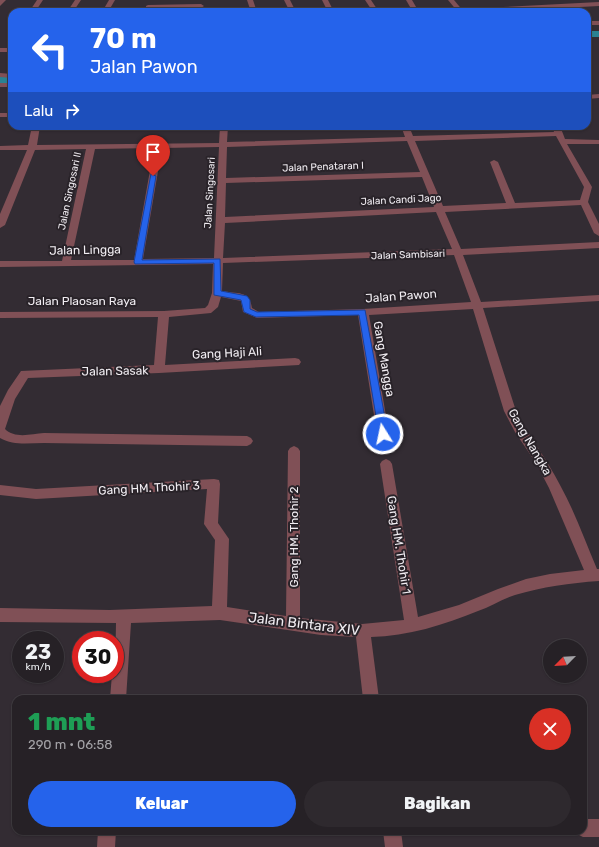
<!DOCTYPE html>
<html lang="id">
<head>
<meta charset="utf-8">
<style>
	body { margin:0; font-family:Rubik,sans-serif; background:#2e292e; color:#f1f3f6; height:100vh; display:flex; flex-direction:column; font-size:15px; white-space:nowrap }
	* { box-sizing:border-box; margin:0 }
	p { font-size:13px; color:#a4a3a7 }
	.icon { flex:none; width:22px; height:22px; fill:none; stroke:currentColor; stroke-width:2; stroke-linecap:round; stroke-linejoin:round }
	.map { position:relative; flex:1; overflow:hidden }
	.sheet { position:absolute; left:12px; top:695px; width:575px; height:140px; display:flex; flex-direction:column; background:#262126; border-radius:12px; box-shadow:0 1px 3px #0004,0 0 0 1px #423e43 }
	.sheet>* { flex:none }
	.top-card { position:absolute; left:8px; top:8px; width:583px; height:122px; border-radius:12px; box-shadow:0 1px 3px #0004,0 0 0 1px #423e43; background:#2563eb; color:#fff; overflow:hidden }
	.needle { width:26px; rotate:246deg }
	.fabs { position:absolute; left:543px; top:639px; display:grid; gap:8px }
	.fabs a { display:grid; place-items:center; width:44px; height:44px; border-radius:50%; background:#262126; box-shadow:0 1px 3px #0004,0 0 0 1px #423e43; font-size:20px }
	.speed { position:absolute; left:12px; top:631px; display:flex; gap:8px; font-size:20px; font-weight:700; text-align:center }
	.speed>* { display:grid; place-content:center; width:52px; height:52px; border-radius:50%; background:#262126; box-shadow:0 1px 3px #0004,0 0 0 1px #423e43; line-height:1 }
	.speed small { font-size:10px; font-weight:400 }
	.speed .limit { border:6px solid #d22; background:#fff; color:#111 }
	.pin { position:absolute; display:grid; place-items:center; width:34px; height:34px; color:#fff; margin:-41px -17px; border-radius:50% 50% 50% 0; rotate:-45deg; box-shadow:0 0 4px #0007 }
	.pin .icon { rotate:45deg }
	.me { position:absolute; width:44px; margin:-22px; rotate:350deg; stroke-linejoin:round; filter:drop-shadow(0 0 3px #0008) }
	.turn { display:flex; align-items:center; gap:14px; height:84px; padding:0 16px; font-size:18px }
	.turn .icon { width:52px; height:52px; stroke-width:2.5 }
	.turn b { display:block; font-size:28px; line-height:34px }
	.then { display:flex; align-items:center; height:38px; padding:0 16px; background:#0003; gap:8px; font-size:15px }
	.round { display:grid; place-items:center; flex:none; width:42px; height:42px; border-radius:21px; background:#2e292e }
	.head { display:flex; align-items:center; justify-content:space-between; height:68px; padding:0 16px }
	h1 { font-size:24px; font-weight:800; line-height:30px; color:#1e9e55 }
	.primary-button { display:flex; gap:8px; margin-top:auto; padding:8px 16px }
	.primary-button a { flex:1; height:46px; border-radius:24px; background:#2563eb; color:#fff; font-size:16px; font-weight:800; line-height:46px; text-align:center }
	.primary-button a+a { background:#2e292e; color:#f1f3f6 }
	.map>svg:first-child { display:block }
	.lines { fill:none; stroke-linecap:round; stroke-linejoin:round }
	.canal { fill:#2a8292; fill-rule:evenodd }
	.minor { fill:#805056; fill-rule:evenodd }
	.route { fill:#2563eb; stroke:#184099 }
	.labels { text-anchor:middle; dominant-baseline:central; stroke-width:4; stroke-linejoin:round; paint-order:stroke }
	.far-street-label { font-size:10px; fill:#f1edf2; stroke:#292329 }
	.street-label { font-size:12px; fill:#f1edf2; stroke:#292329 }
	.near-street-label { font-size:14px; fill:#f1edf2; stroke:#292329 }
</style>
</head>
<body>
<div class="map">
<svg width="599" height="847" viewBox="0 0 599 847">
	<rect width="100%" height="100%" fill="#332c33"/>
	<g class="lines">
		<!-- canal -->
		<g class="canal">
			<rect x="587" y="31" width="12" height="6"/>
			<rect x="0" y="77" width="12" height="6"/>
		</g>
		<!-- minor -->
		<g class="minor">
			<polygon points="0,0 6,0 0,6"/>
			<polygon points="37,0 43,0 35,12 29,12"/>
			<polygon points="75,0 81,0 73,12 67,12"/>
			<polygon points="109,0 115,0 108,12 102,12"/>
			<polygon points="247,0 253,0 257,12 251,12"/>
			<polygon points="284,0 290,0 296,12 290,12"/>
			<polygon points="322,0 328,0 334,12 328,12"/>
			<polygon points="365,0 371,0 379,12 373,12"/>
			<polygon points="406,0 412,0 419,12 413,12"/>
			<polygon points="448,0 454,0 464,12 458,12"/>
			<polygon points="599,2 599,6 503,11 500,9 503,7"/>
			<polygon points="148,5 201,4 204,6 201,8 146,8 146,6"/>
			<rect x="587" y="21" width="12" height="4"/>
			<rect x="0" y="48" width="12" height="4"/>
			<polygon points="0,73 12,74 12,78 0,77"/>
			<rect x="0" y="83" width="12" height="4"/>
			<polygon points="599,94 599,98 587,99 587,95"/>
			<rect x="0" y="113" width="12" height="4"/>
			<path d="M32 126H40L37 145 219 143 220 126H228L227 142 405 137 401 126H409L413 136 554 132 552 126H560L565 139 599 140V144H567L592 187 588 202 599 224V236L594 233 581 205 445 212 461 249 599 242V248L463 255 481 302 599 295V301L483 308 516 411C529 437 547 459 560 485 575 512 585 541 597 569H599V581C570 583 542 587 515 595 502 599 490 607 478 611 444 625 408 636 371 637L379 699H363L356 637 321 635 220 620 131 623 126 699H110L112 674H115L116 623 0 622V608L110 610 212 606 215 540 204 524 207 489 36 499 0 495V485L36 489 214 479 219 480 220 484 218 523 229 539 227 607 286 616 288 451 290 448 294 446 298 448 300 451V618L362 624 404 620 380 464 382 461 386 459 390 461 392 464 418 617 459 605 498 589 526 579 550 574 584 570 549 488 536 463 515 432 504 411 473 309 369 315 389 434 387 437 383 438 379 437 377 434 358 315 257 318 243 312 241 301 221 297 218 307 211 313 169 317 165 365 295 358 299 359 301 362 299 365 159 373 28 378 15 399 5 429C15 439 31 434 44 433L247 436 251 438 253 441 251 444 247 446 44 443C29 443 14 446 0 438V406L8 390 21 371 154 365 158 317 0 318V312L164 311 205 308 208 305 212 293 213 264 0 267V261H62L86 149 35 150 5 225 0 228V214L27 150H0V146L28 145ZM556 136 584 187 580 200 515 203 498 162 494 160 490 162 506 203 443 206 415 141ZM407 141 420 172 226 178 227 147ZM219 147 214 258 143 259 162 148ZM154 148 134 260H71L95 149ZM422 177 434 207 225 217 226 183ZM436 212 452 249 223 258 225 223ZM454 255 471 302 363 309 259 312 252 308C250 290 237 294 222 291L223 263Z"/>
			<polygon points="583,819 599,819 599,837 583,837 577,834 575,831 583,831"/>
			<polygon points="98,831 116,831 115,847 97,847"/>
			<polygon points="383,831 401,831 403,847 385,847"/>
		</g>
	</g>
	<!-- route -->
	<polygon class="route" points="151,174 156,176 142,260 220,259 221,291 247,296 250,300 250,309 257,312 365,310 388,434 386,436 383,437 379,434 359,315 256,317 244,312 241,300 214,295 214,263 135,264 134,262"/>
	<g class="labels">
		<!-- far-street labels -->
		<g class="far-street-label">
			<text transform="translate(323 167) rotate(-2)">Jalan Penataran I</text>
			<text transform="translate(70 191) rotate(-78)">Jalan Singosari II</text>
			<text transform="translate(210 193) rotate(-87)">Jalan Singosari</text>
			<text transform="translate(401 200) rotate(-3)">Jalan Candi Jago</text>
			<text transform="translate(408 255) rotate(-2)">Jalan Sambisari</text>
		</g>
		<!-- street labels -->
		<g class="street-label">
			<text transform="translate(85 250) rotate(-1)">Jalan Lingga</text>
			<text transform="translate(401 296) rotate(-4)">Jalan Pawon</text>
			<text x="82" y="301">Jalan Plaosan Raya</text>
			<text transform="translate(227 353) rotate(-3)">Gang Haji Ali</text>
			<text transform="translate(384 359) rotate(80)">Gang Mangga</text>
			<text transform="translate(115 371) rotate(-1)">Jalan Sasak</text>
			<text transform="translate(530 442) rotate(60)">Gang Nangka</text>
			<text transform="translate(149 488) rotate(-3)">Gang HM. Thohir 3</text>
			<text transform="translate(294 537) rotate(-90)">Gang HM. Thohir 2</text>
			<text transform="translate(399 545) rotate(81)">Gang HM. Thohir 1</text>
		</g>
		<!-- near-street labels -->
		<g class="near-street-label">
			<text transform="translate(304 624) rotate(7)">Jalan Bintara XIV</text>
		</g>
	</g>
</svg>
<div class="fabs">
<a><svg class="needle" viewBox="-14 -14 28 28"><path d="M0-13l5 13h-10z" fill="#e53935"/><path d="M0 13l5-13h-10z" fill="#a4a3a7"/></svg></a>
</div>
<div class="speed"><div>23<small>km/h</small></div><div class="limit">30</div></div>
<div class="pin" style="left:153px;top:176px;background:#d93025"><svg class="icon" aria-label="arrive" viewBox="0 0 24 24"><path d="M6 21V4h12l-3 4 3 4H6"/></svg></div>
<svg class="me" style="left:383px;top:434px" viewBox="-20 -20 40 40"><circle r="17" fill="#2563eb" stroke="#fff" stroke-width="3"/><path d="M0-11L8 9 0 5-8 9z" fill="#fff"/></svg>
<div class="top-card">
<div class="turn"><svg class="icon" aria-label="left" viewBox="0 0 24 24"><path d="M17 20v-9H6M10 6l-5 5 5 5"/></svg><div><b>70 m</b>Jalan Pawon</div></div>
<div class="then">Lalu<svg class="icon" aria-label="right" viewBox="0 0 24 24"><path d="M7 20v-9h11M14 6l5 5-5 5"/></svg></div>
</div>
<section class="sheet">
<div class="head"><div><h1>1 mnt</h1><p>290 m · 06:58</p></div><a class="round" style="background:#d93025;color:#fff"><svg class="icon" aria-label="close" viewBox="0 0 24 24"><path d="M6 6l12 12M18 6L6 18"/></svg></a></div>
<div class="primary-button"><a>Keluar</a><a>Bagikan</a></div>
</section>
</div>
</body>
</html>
